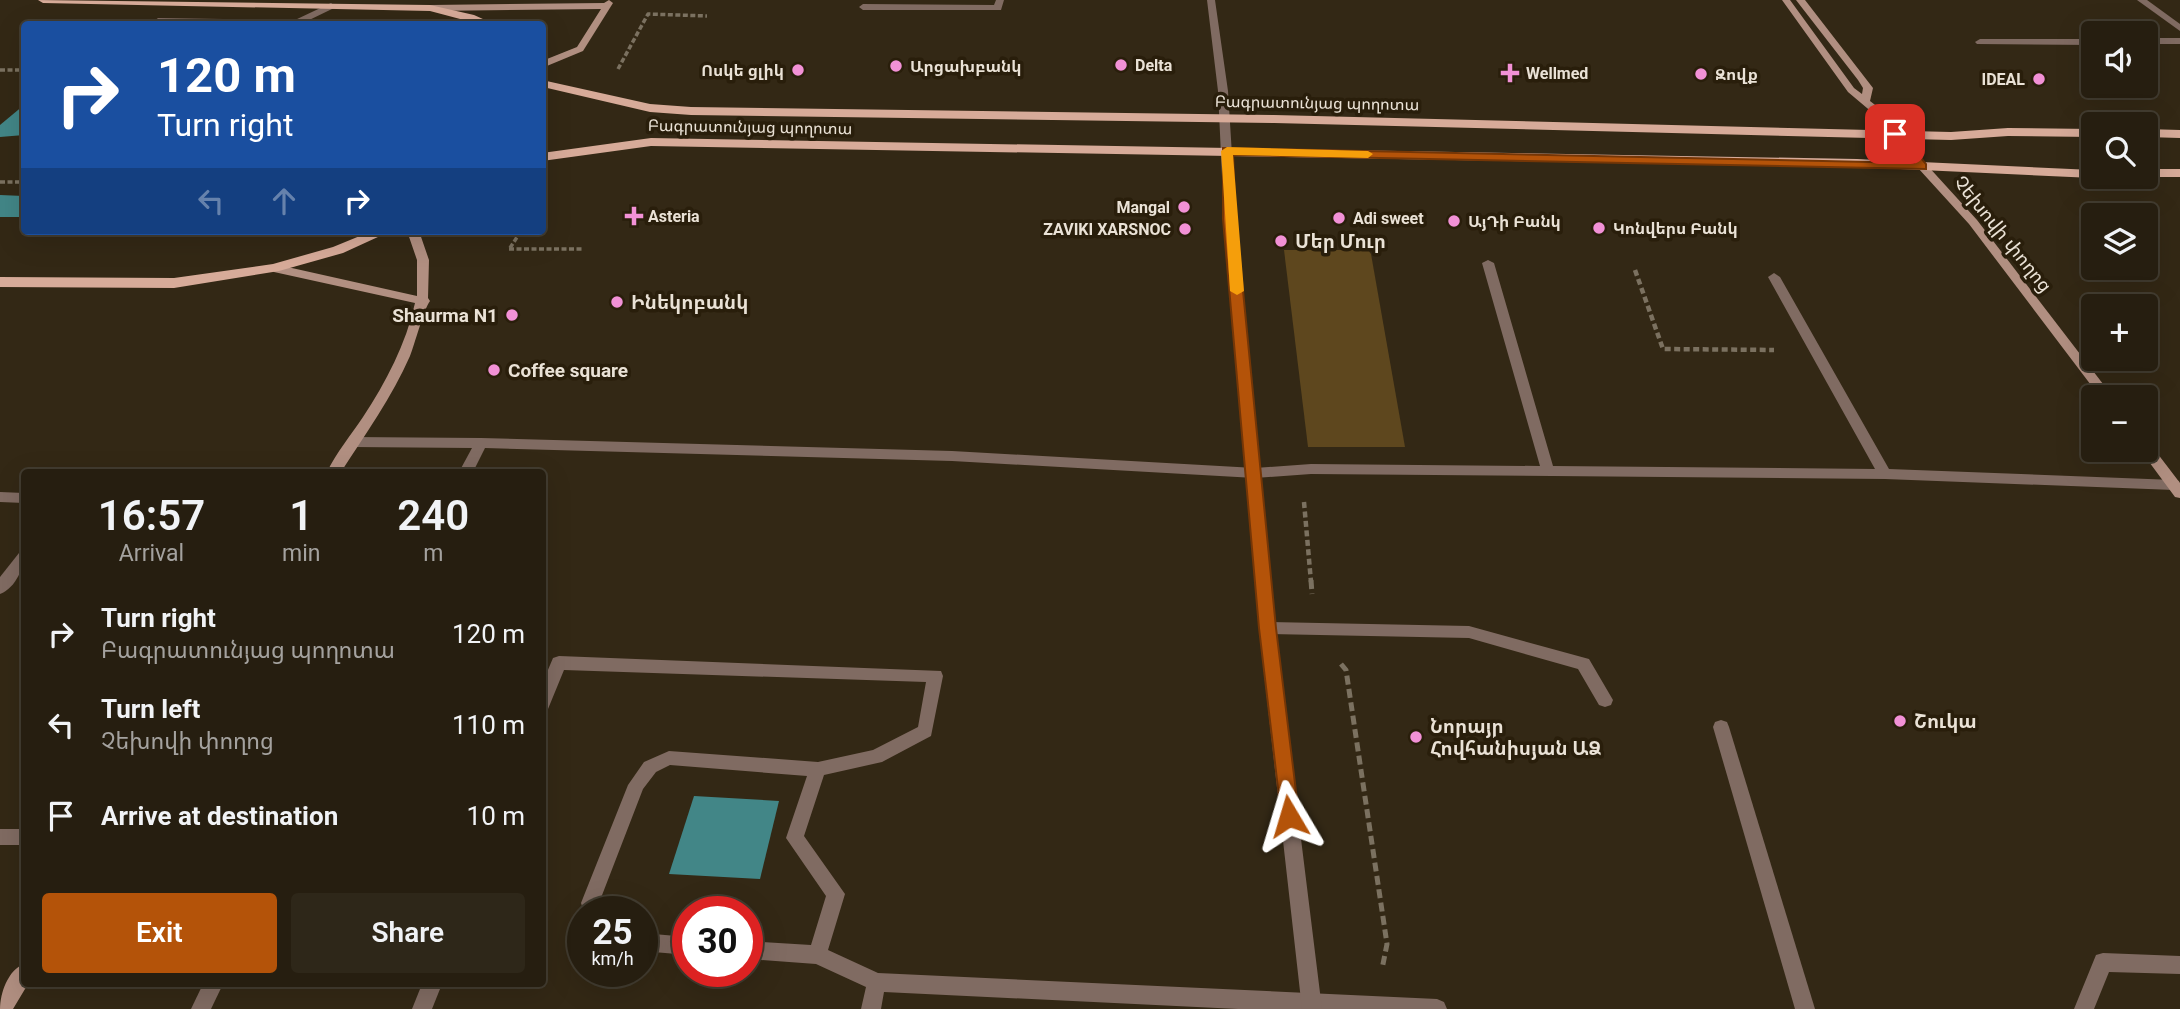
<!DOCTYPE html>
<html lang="en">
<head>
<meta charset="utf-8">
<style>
	body { margin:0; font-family:Roboto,"Noto Sans Armenian",sans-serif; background:#2e2719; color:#f1f3f6; height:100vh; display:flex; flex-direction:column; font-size:26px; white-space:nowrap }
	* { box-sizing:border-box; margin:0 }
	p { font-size:23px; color:#a4a29f }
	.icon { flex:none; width:38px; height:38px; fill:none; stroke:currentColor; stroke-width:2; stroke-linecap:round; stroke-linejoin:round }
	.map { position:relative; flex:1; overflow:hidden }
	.details { position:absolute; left:21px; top:469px; width:525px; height:518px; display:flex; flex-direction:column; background:#261e10; border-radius:7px; box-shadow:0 7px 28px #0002,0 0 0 2px #423c30 }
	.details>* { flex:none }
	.hud { position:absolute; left:21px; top:21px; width:525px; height:214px; border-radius:7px; box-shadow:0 7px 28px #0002,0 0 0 2px #423c30; background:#1a4fa0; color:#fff; overflow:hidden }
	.controls { position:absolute; left:2081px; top:21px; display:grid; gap:14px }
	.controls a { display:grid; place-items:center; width:77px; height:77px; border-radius:7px; background:#261e10; box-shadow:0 7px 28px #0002,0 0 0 2px #423c30; font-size:35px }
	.speed { position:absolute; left:567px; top:896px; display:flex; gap:14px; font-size:35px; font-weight:700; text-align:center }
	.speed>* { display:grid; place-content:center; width:91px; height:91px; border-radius:50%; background:#261e10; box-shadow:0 7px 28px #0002,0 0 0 2px #423c30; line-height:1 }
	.speed small { font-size:18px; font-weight:400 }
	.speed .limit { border:10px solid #d22; background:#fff; color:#111 }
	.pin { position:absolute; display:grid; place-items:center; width:60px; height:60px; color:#fff; margin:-30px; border-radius:14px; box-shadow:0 4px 10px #0006 }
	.me { position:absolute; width:77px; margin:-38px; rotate:353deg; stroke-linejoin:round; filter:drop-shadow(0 0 5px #0008) }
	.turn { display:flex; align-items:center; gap:24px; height:147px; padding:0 21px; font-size:32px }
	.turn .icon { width:91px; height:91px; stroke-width:2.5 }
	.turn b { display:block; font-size:49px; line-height:60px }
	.lanes { display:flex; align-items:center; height:66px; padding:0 21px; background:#0003; justify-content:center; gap:35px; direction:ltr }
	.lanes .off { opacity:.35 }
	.eta { display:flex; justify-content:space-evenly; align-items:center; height:119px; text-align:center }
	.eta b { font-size:42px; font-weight:600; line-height:49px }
	.primary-button { display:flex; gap:14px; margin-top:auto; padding:14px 21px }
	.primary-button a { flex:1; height:80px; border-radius:7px; background:#b45309; color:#fff; font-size:28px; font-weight:600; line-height:80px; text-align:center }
	.primary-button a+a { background:#2e2719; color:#f1f3f6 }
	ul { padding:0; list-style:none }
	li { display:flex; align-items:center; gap:21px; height:91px; padding:0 21px }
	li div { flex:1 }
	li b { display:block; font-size:26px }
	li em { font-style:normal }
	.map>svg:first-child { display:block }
	.green { fill:#5e471e }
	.water { fill:#428687 }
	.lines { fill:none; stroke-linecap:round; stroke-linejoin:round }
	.path-far2 { stroke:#7b7160; stroke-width:3.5; stroke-dasharray:5 2.5; stroke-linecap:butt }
	.path-far1 { stroke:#7b7160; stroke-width:4.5; stroke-dasharray:6 3.5; stroke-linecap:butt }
	.path { stroke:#7b7160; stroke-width:5; stroke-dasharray:9 4.5; stroke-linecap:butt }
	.lane { fill:#806b62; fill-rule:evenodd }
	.street { fill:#806b62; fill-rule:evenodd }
	.secondary { fill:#b18f81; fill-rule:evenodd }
	.primary { fill:#d7ab99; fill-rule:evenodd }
	.route { fill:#b45309; stroke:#753606; stroke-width:2 }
	.slow { fill:#f59e0b }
	.poi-dot { fill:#f291d6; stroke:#291e0b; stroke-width:2.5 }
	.labels { text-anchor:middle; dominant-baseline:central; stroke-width:7; stroke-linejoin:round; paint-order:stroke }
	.far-poi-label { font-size:16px; font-weight:bold; fill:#eae2d6; stroke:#291e0b; text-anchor:start }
	.far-street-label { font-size:16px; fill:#eae2d6; stroke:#291e0b }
	.street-label { font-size:19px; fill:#eae2d6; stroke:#291e0b }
	.poi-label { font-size:19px; font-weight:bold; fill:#eae2d6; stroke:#291e0b; text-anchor:start }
</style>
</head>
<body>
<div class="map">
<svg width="2180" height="1009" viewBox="0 0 2180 1009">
	<rect width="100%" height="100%" fill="#332815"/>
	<!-- green -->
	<polygon class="green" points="1284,250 1368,250 1371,254 1405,447 1308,447"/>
	<!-- water -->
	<g class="water">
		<polygon points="24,105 24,135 0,137 0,125"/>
		<polygon points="0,195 24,196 24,217 0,217"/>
		<polygon points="694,796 779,801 760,879 669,874"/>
	</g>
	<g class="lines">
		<!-- path-far2 -->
		<g class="path-far2">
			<polyline points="618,69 648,14 707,16"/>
			<polyline points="0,70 24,70"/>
			<polyline points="0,182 24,182"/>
			<polyline points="510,248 521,231"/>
			<polyline points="509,249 583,249"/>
		</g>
		<!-- path-far1 -->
		<g class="path-far1">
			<polyline points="1635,270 1663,349 1774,350"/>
			<polyline points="1304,502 1311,582"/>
		</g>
		<!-- path -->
		<g class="path">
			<polyline points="1311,580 1312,594"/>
			<polyline points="1341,664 1346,670 1387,944 1382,969"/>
		</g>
		<!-- lane -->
		<g class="lane">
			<polygon points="996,0 1004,0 1001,10 863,10 859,7 863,4 994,5"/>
			<polygon points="2137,0 2147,0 2180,24 2180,31"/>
			<polygon points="331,3 335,6 334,8 301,24 158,24 154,21 158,18 295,20"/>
			<rect x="2146" y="38" width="34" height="6"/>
			<polygon points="1980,39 2093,39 2093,45 1977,44 1975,42"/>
			<polygon points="1488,260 1494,263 1553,466 1875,469 1768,277 1774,273 1780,277 1889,469 2174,480 2179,481 2180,487 2174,490 1885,479 1311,474 1255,478 952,461 485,448 473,472 459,472 472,448 353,447 346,442 353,437 481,438 952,451 1255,468 1311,464 1540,466 1482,263"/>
			<polygon points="0,492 24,493 24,503 0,502"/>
			<path d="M24 551C25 566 16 588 0 594V577L19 553Z"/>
			<polygon points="1267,622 1469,626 1589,659 1613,700 1611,705 1605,707 1599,705 1578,669 1469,638 1267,634 1262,632 1259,628 1262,624"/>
			<polygon points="559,656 941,671 943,676 931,736 882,762 824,775 804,836 845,894 828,950 878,973 1437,999 1444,1002 1447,1009 1238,1009 884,992 881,1009 861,1009 866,987 816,964 747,959 747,941 811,945 826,896 786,838 807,776 670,765 656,772 643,789 599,903 602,912 584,912 581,903 628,785 644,762 669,751 818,762 873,750 918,727 926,682 564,670 548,709 542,711 542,684 553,658"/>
			<polygon points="1721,720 1727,722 1729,727 1815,1009 1795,1009 1713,727 1715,722"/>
			<rect x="0" y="829" width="24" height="16"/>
			<polygon points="642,933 688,937 688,955 642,951"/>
			<polygon points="2103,953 2180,956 2180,974 2109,972 2094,1009 2074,1009 2096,955"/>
			<polygon points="203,984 223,984 211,1009 191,1009"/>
			<polygon points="422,984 442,984 432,1009 412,1009"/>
		</g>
		<!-- street -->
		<polygon class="street" points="1207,0 1215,0 1228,91 1236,219 1275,628 1322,1009 1302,1009 1259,628 1224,219 1218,91"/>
		<!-- secondary -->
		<g class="secondary">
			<polygon points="609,0 613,3 583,51 542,68 542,61 577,47 601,9 430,11 426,8 430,5 604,3"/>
			<polygon points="1782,0 1790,0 1854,88 1862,94 1863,88 1858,80 1796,0 1805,0 1873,88 1870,101 1888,115 1926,164 1977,220 2113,397 2100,397 1969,224 1918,168 1880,119 1848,92"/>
			<path d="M407 231H419L429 260 428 298 430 301C424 308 415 344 410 356 392 397 365 435 341 472H327C336 453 351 435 363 417 386 382 406 344 415 303L274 272 268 268 274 264 417 296V260Z"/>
			<polygon points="2146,443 2151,445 2180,483 2180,498 2175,497 2141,451 2140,450 2146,450"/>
			<path d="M24 964V984H28L13 1009H0C0 993 8 970 24 964Z"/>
		</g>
		<!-- primary -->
		<g class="primary">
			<polygon points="38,0 430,5 474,15 494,24 479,24 430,11 43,3"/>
			<polygon points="542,80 650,104 691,107 1274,115 1951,132 2008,128 2093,129 2093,137 2008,136 1951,140 1274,123 691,115 650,112 543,87"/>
			<polygon points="2146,129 2180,130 2180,138 2146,137"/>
			<polygon points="651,138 1857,159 2093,170 2093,177 2098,177 2093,178 1857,167 651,146 542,161 542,153"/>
			<rect x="2146" y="169" width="34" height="8"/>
			<polygon points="372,231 391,231 343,253 279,271 174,288 0,287 0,277 174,278 273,264 333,247"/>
		</g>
	</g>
	<!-- route -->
	<polygon class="route" points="1891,131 1899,131 1926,164 1926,169 1233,155 1236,219 1276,628 1299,816 1296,822 1289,825 1282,822 1259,628 1223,219 1223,148 1913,163 1891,136"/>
	<!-- slow -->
	<polygon class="slow" points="1227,147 1368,151 1373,154 1368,158 1233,155 1244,291 1237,295 1230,291 1221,151"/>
	<!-- markers -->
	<g class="poi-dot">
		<circle cx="1121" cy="65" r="7"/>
		<circle cx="896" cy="66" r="7"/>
		<circle cx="798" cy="70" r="7"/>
		<path d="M1506.5 62.5h7v7h7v7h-7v7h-7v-7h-7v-7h7z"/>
		<circle cx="1701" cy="74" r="7"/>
		<circle cx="2039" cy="79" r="7"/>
		<circle cx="1184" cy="207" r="7"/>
		<path d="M630.5 205.5h7v7h7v7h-7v7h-7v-7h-7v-7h7z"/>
		<circle cx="1339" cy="218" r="7"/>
		<circle cx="1454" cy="221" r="7"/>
		<circle cx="1599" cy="228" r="7"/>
		<circle cx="1185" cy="229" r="7"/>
		<circle cx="1281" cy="241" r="7"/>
		<circle cx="617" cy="302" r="7"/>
		<circle cx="512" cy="315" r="7"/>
		<circle cx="494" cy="370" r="7"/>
		<circle cx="1900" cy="721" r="7"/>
		<circle cx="1416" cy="737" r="7"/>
	</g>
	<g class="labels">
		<!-- far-poi labels -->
		<g class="far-poi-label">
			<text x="1135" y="65">Delta</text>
			<text x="910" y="66">Արցախբանկ</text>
			<text x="784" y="70" text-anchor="end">Ոսկե ցլիկ</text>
			<text x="1526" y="73">Wellmed</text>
			<text x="1715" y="74">Զովք</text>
			<text x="2025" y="79" text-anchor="end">IDEAL</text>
			<text x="1170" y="207" text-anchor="end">Mangal</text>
			<text x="648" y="216">Asteria</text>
			<text x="1353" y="218">Adi sweet</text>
			<text x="1468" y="221">ԱյԴի Բանկ</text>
			<text x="1613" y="228">Կոնվերս Բանկ</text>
			<text x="1171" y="229" text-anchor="end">ZAVIKI XARSNOC</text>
		</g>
		<!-- far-street labels -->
		<g class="far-street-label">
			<text transform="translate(1317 103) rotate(1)">Բագրատունյաց պողոտա</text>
			<text transform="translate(750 127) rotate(1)">Բագրատունյաց պողոտա</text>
		</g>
		<!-- street labels -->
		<g class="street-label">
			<text transform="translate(2003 234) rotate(51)">Չեխովի փողոց</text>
		</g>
		<!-- poi labels -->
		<g class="poi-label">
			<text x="1295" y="241">Մեր Մուր</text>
			<text x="631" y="302">Ինեկոբանկ</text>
			<text x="498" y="315" text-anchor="end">Shaurma N1</text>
			<text x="508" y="370">Coffee square</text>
			<text x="1914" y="721">Շուկա</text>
			<text x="1430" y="726">Նորայր<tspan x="1430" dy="22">Հովհանիսյան ԱՁ</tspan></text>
		</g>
	</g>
</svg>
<div class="controls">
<a><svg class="icon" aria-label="sound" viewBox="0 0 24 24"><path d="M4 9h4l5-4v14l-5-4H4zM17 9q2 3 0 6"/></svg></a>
<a><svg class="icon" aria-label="search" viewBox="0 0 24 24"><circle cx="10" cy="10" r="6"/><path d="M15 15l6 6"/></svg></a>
<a><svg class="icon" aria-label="layers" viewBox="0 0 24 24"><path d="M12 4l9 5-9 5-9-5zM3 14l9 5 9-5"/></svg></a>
<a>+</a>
<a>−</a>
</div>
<div class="speed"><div>25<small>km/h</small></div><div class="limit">30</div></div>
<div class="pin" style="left:1895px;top:134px;background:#d93025"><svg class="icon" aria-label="arrive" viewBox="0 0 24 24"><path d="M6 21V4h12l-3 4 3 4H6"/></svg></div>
<svg class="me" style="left:1289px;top:816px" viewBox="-20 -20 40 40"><path d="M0-17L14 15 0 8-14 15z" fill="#b45309" stroke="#fff" stroke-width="4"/></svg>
<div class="hud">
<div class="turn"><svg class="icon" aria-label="right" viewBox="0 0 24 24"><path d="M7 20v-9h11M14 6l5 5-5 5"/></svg><div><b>120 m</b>Turn right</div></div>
<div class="lanes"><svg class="icon off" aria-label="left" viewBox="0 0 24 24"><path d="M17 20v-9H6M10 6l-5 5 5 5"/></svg><svg class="icon off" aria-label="ahead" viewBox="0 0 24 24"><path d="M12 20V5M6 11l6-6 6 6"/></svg><svg class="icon" aria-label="right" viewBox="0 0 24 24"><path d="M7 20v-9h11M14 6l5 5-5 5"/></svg></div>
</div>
<section class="details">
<div class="eta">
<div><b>16:57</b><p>Arrival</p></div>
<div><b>1</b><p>min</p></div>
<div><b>240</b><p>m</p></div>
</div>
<ul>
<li><svg class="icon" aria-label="right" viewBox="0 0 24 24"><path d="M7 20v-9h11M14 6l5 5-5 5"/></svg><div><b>Turn right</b><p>Բագրատունյաց պողոտա</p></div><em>120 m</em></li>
<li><svg class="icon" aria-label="left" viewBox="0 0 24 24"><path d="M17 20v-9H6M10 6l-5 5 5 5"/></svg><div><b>Turn left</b><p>Չեխովի փողոց</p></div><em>110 m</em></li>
<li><svg class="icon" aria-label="arrive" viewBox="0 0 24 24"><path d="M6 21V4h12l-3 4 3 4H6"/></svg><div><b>Arrive at destination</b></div><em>10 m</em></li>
</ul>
<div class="primary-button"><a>Exit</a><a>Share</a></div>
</section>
</div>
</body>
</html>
